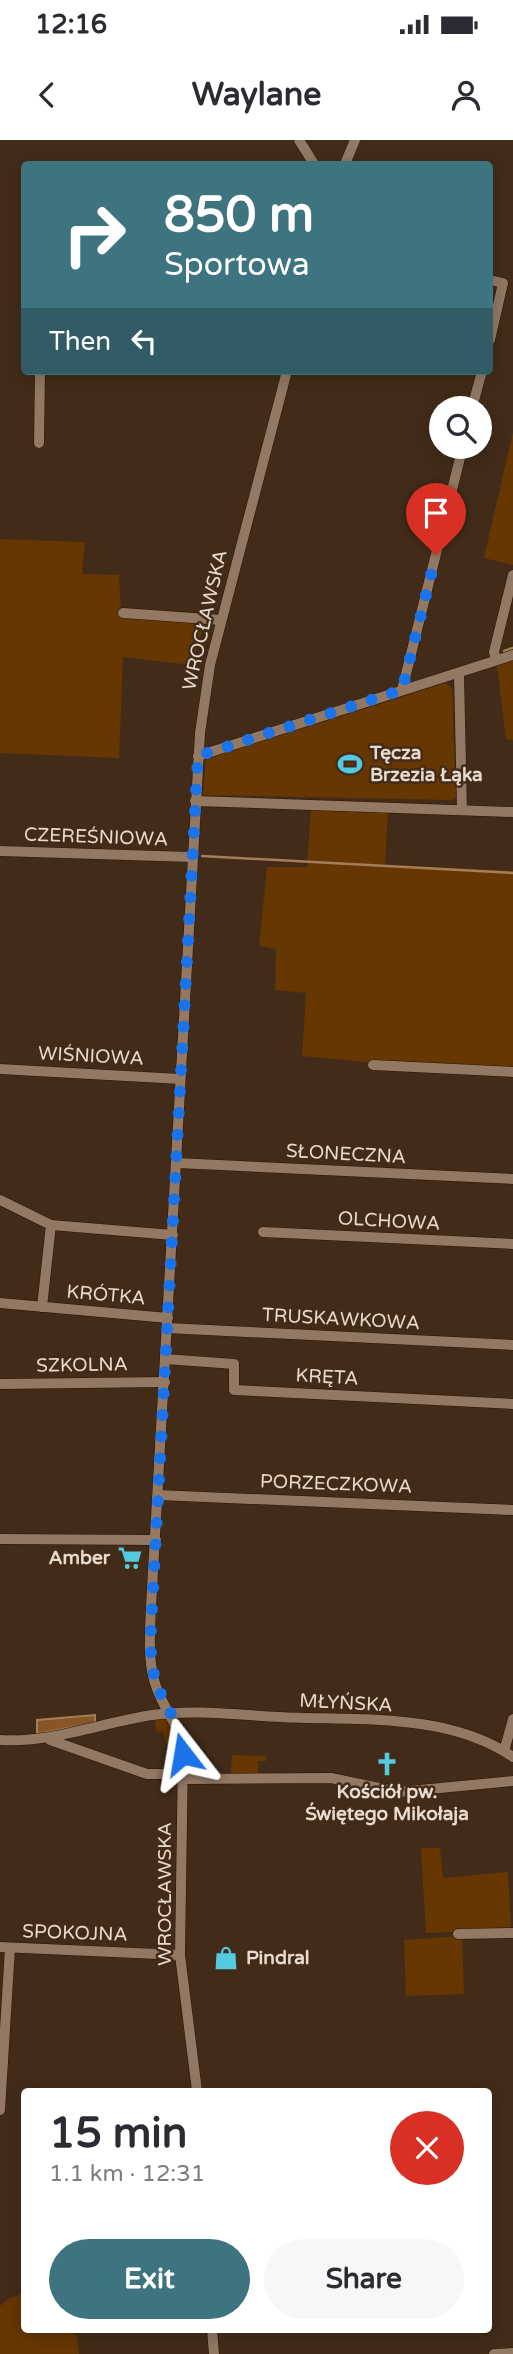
<!DOCTYPE html>
<html lang="en">
<head>
<meta charset="utf-8">
<style>
	body { margin:0; font-family:"Varela Round",sans-serif; background:#f7f7f7; color:#2b2b33; height:100vh; display:flex; flex-direction:column; font-size:26px; white-space:nowrap }
	* { box-sizing:border-box; margin:0 }
	p { font-size:23px; color:#7c7c81 }
	.icon { flex:none; width:38px; height:38px; fill:none; stroke:currentColor; stroke-width:2; stroke-linecap:round; stroke-linejoin:round }
	.map { position:relative; flex:1; overflow:hidden }
	.sheet { position:absolute; left:21px; top:1948px; width:471px; height:245px; display:flex; flex-direction:column; background:#fff; border-radius:7px; box-shadow:0 4px 18px #0003 }
	.sheet>* { flex:none }
	.banner { position:absolute; left:21px; top:21px; width:472px; height:214px; border-radius:7px; box-shadow:0 4px 18px #0003; background:#3e7380; color:#fff; overflow:hidden }
	.controls { position:absolute; left:429px; top:256px; display:grid; gap:14px }
	.controls a { display:grid; place-items:center; width:63px; height:63px; border-radius:50%; background:#fff; box-shadow:0 4px 18px #0003; font-size:35px }
	.pin { position:absolute; display:grid; place-items:center; width:60px; height:60px; color:#fff; margin:-72px -30px; border-radius:50% 50% 50% 0; rotate:-45deg; box-shadow:0 0 7px #0007 }
	.pin .icon { rotate:45deg }
	.me { position:absolute; width:77px; margin:-38px; rotate:346deg; stroke-linejoin:round; filter:drop-shadow(0 0 5px #0008) }
	.turn { display:flex; align-items:center; gap:24px; height:147px; padding:0 28px; font-size:32px }
	.turn .icon { width:91px; height:91px; stroke-width:2.5 }
	.turn b { display:block; font-size:49px; line-height:60px }
	.then { display:flex; align-items:center; height:66px; padding:0 28px; background:#0003; gap:14px; font-size:26px }
	.round { display:grid; place-items:center; flex:none; width:74px; height:74px; border-radius:37px; background:#f7f7f7 }
	.overview { display:flex; align-items:center; justify-content:space-between; height:119px; padding:0 28px }
	h1 { font-size:42px; font-weight:700; line-height:52px }
	.cta { display:flex; gap:14px; margin-top:auto; padding:14px 28px }
	.cta a { flex:1; height:80px; border-radius:42px; background:#3e7380; color:#fff; font-size:28px; font-weight:700; line-height:80px; text-align:center }
	.cta a+a { background:#f7f7f7; color:#2b2b33 }
	.status { display:flex; justify-content:space-between; align-items:center; height:49px; padding:0 35px; background:#fff; direction:ltr }
	.status svg { height:19px; fill:currentColor }
	header { display:flex; justify-content:space-between; align-items:center; height:91px; padding:0 28px; background:#fff; font-size:32px; font-weight:700 }
	.map>svg:first-child { display:block }
	.green { fill:#663700 }
	.water { fill:#885626; stroke:#a57e59; stroke-width:2 }
	.lines { fill:none; stroke-linecap:round; stroke-linejoin:round }
	.stream { stroke:#a57e59; stroke-width:2.5 }
	.minor-casing { stroke:#281403; stroke-width:11 }
	.minor { stroke:#937964; stroke-width:10 }
	.route { stroke:#1a73e8; stroke-width:12; stroke-dasharray:0 21.6 }
	.labels { text-anchor:middle; dominant-baseline:central; stroke-width:5; stroke-linejoin:round; paint-order:stroke }
	.street-label { font-size:19px; fill:#e8dacf; stroke:#422c19 }
	.poi-label { font-size:19px; font-weight:bold; fill:#e8dacf; stroke:#422c19; text-anchor:start }
</style>
</head>
<body>
<div class="status"><b>12:16</b><svg viewBox="0 0 49 12"><path d="M0 12V9h3v3zM5 12V6h3v6zM10 12V3h3v9zM15 12V0h3v12zM26 1h20v11H26zM47 4h2v5h-2z"/></svg></div>
<header><svg class="icon" aria-label="back" viewBox="0 0 24 24"><path d="M15 5l-7 7 7 7"/></svg>Waylane<svg class="icon" aria-label="person" viewBox="0 0 24 24"><circle cx="12" cy="8" r="4"/><path d="M4 21q1-7 8-7t8 7"/></svg></header>
<div class="map">
<svg width="513" height="2214" viewBox="0 0 513 2214">
	<rect width="100%" height="100%" fill="#422c19"/>
	<!-- green -->
	<g class="green">
		<polygon points="513,292 513,425 484,418"/>
		<polygon points="0,399 85,402 82,434 119,435 121,475 205,483 191,525 123,517 119,618 0,613"/>
		<polygon points="513,521 513,600 506,599 497,526"/>
		<polygon points="445,543 452,548 456,657 451,660 203,655 206,619"/>
		<polygon points="311,668 388,671 385,725 513,731 513,936 302,916 306,853 275,850 276,809 259,806 267,727 307,727"/>
		<polygon points="159,1577 167,1578 178,1599 180,1625 174,1631 168,1629 164,1621 170,1617 163,1591 157,1592 155,1581"/>
		<polygon points="232,1615 266,1616 266,1621 258,1621 258,1633 231,1633"/>
		<polygon points="421,1708 440,1708 443,1738 508,1732 511,1790 426,1793"/>
		<polygon points="462,1796 464,1854 406,1856 404,1800"/>
		<polygon points="24,2153 24,2189 70,2189 77,2197 79,2214 0,2214 0,2166 8,2159"/>
	</g>
	<!-- water -->
	<polygon class="water" points="95,1575 95,1583 37,1594 37,1580"/>
	<g class="lines">
		<!-- stream -->
		<g class="stream">
			<polyline points="504,511 513,508"/>
			<polyline points="202,716 513,733"/>
		</g>
		<!-- minor casing -->
		<g class="minor-casing">
			<g id="minor">
				<polyline points="299,0 314,24"/>
				<polyline points="345,24 355,0"/>
				<polyline points="490,140 503,143 490,200"/>
				<polyline points="472,268 482,231"/>
				<polyline points="39,303 40,231"/>
				<polyline points="123,473 221,480"/>
				<polyline points="496,520 494,512 513,435"/>
				<polyline points="459,534 462,670"/>
				<polyline points="402,550 463,306"/>
				<polyline points="198,616 513,515"/>
				<polyline points="195,661 513,672"/>
				<polyline points="0,711 191,717"/>
				<polyline points="373,925 513,932"/>
				<polyline points="0,929 180,939"/>
				<polyline points="177,1023 513,1039"/>
				<polyline points="0,1060 51,1085 173,1095"/>
				<polyline points="263,1092 513,1104"/>
				<polyline points="0,1163 168,1178"/>
				<polyline points="42,1167 51,1085"/>
				<polyline points="167,1188 513,1205"/>
				<polyline points="165,1219 234,1224 234,1250 513,1264"/>
				<polyline points="0,1244 165,1242"/>
				<polyline points="158,1355 513,1370"/>
				<polyline points="0,1399 156,1400"/>
				<path d="M0 1600C53 1603 100 1583 152 1575 194 1569 238 1575 280 1577 357 1581 447 1572 513 1617"/>
				<polyline points="50,1600 147,1634 184,1634"/>
				<polyline points="504,1611 513,1579"/>
				<polyline points="184,1639 331,1638 399,1652 513,1641"/>
				<polyline points="458,1794 513,1793"/>
				<polyline points="0,1807 180,1815"/>
				<path d="M197 1951 180 1815 183 1614C179 1583 167 1575 157 1549 147 1523 150 1494 151 1467L200 593 210 525 287 231"/>
				<polyline points="0,1970 10,1808"/>
				<polyline points="212,2189 214,2214"/>
				<polyline points="494,2214 513,2213"/>
			</g>
		</g>
		<!-- minor -->
		<use href="#minor" class="minor"/>
	</g>
	<g class="lines">
		<!-- route -->
		<polyline class="route" points="183,1614 176,1583 155,1543 150,1506 198,616 402,550 436,415"/>
	</g>
	<!-- icons -->
	<defs>
		<g id="stadium-bare" transform="scale(1.89)"><path d="M0-5a6.5 5 0 1 0 0 10a6.5 5 0 1 0 0-10ZM-3.5-1.8h7v3.6h-7Z" fill="#55cadf" stroke="#422c19" stroke-width="2.5" paint-order="stroke"/></g>
		<g id="supermarket-bare" transform="scale(1.89)"><path d="M-6-5.5h2.5l.6 2H6L4.5 2H-2.5L-4.4-4H-6ZM-1.5 3.2a1.3 1.3 0 1 0 .1 0ZM3 3.2a1.3 1.3 0 1 0 .1 0Z" fill="#55cadf" stroke="#422c19" stroke-width="2.5" paint-order="stroke"/></g>
		<g id="church-bare" transform="scale(1.89)"><path d="M-1.2-6h2.4v3.5h3.3v2.4h-3.3V6h-2.4V-.1h-3.3v-2.4h3.3Z" fill="#55cadf" stroke="#422c19" stroke-width="2.5" paint-order="stroke"/></g>
		<g id="shop-bare" transform="scale(1.89)"><path d="M-5-2.5h2.3a2.7 3.5 0 0 1 5.4 0H5L5.5 6h-11ZM-1.5-2.5h3a1.5 2.3 0 0 0-3 0Z" fill="#55cadf" stroke="#422c19" stroke-width="2.5" paint-order="stroke"/></g>
	</defs>
	<g fill-rule="evenodd">
		<use href="#stadium-bare" x="350" y="624"/>
		<use href="#supermarket-bare" x="130" y="1418"/>
		<use href="#church-bare" x="387" y="1624"/>
		<use href="#shop-bare" x="226" y="1818"/>
	</g>
	<g class="labels">
		<!-- street labels -->
		<g class="street-label">
			<text transform="translate(205 480) rotate(-77)">WROCŁAWSKA</text>
			<text transform="translate(96 697) rotate(2)">CZEREŚNIOWA</text>
			<text transform="translate(91 916) rotate(3)">WIŚNIOWA</text>
			<text transform="translate(346 1014) rotate(3)">SŁONECZNA</text>
			<text transform="translate(389 1081) rotate(3)">OLCHOWA</text>
			<text transform="translate(106 1155) rotate(5)">KRÓTKA</text>
			<text transform="translate(341 1179) rotate(3)">TRUSKAWKOWA</text>
			<text transform="translate(82 1225) rotate(-1)">SZKOLNA</text>
			<text transform="translate(327 1237) rotate(3)">KRĘTA</text>
			<text transform="translate(336 1344) rotate(2)">PORZECZKOWA</text>
			<text transform="translate(346 1563) rotate(3)">MŁYŃSKA</text>
			<text transform="translate(165 1754) rotate(-90)">WROCŁAWSKA</text>
			<text transform="translate(75 1793) rotate(2)">SPOKOJNA</text>
		</g>
		<!-- poi labels -->
		<g class="poi-label">
			<text x="370" y="613">Tęcza<tspan x="370" dy="22">Brzezia Łąka</tspan></text>
			<text x="110" y="1418" text-anchor="end">Amber</text>
			<text x="387" y="1652" text-anchor="middle">Kościół pw.<tspan x="387" dy="22">Świętego Mikołaja</tspan></text>
			<text x="246" y="1818">Pindral</text>
		</g>
	</g>
</svg>
<div class="controls">
<a><svg class="icon" aria-label="search" viewBox="0 0 24 24"><circle cx="10" cy="10" r="6"/><path d="M15 15l6 6"/></svg></a>
</div>
<div class="pin" style="left:436px;top:415px;background:#d93025"><svg class="icon" aria-label="arrive" viewBox="0 0 24 24"><path d="M6 21V4h12l-3 4 3 4H6"/></svg></div>
<svg class="me" style="left:183px;top:1614px" viewBox="-20 -20 40 40"><path d="M0-17L14 15 0 8-14 15z" fill="#1a73e8" stroke="#fff" stroke-width="4"/></svg>
<div class="banner">
<div class="turn"><svg class="icon" aria-label="right" viewBox="0 0 24 24"><path d="M7 20v-9h11M14 6l5 5-5 5"/></svg><div><b>850 m</b>Sportowa</div></div>
<div class="then">Then<svg class="icon" aria-label="left" viewBox="0 0 24 24"><path d="M17 20v-9H6M10 6l-5 5 5 5"/></svg></div>
</div>
<section class="sheet">
<div class="overview"><div><h1>15 min</h1><p>1.1 km · 12:31</p></div><a class="round" style="background:#d93025;color:#fff"><svg class="icon" aria-label="close" viewBox="0 0 24 24"><path d="M6 6l12 12M18 6L6 18"/></svg></a></div>
<div class="cta"><a>Exit</a><a>Share</a></div>
</section>
</div>
</body>
</html>
